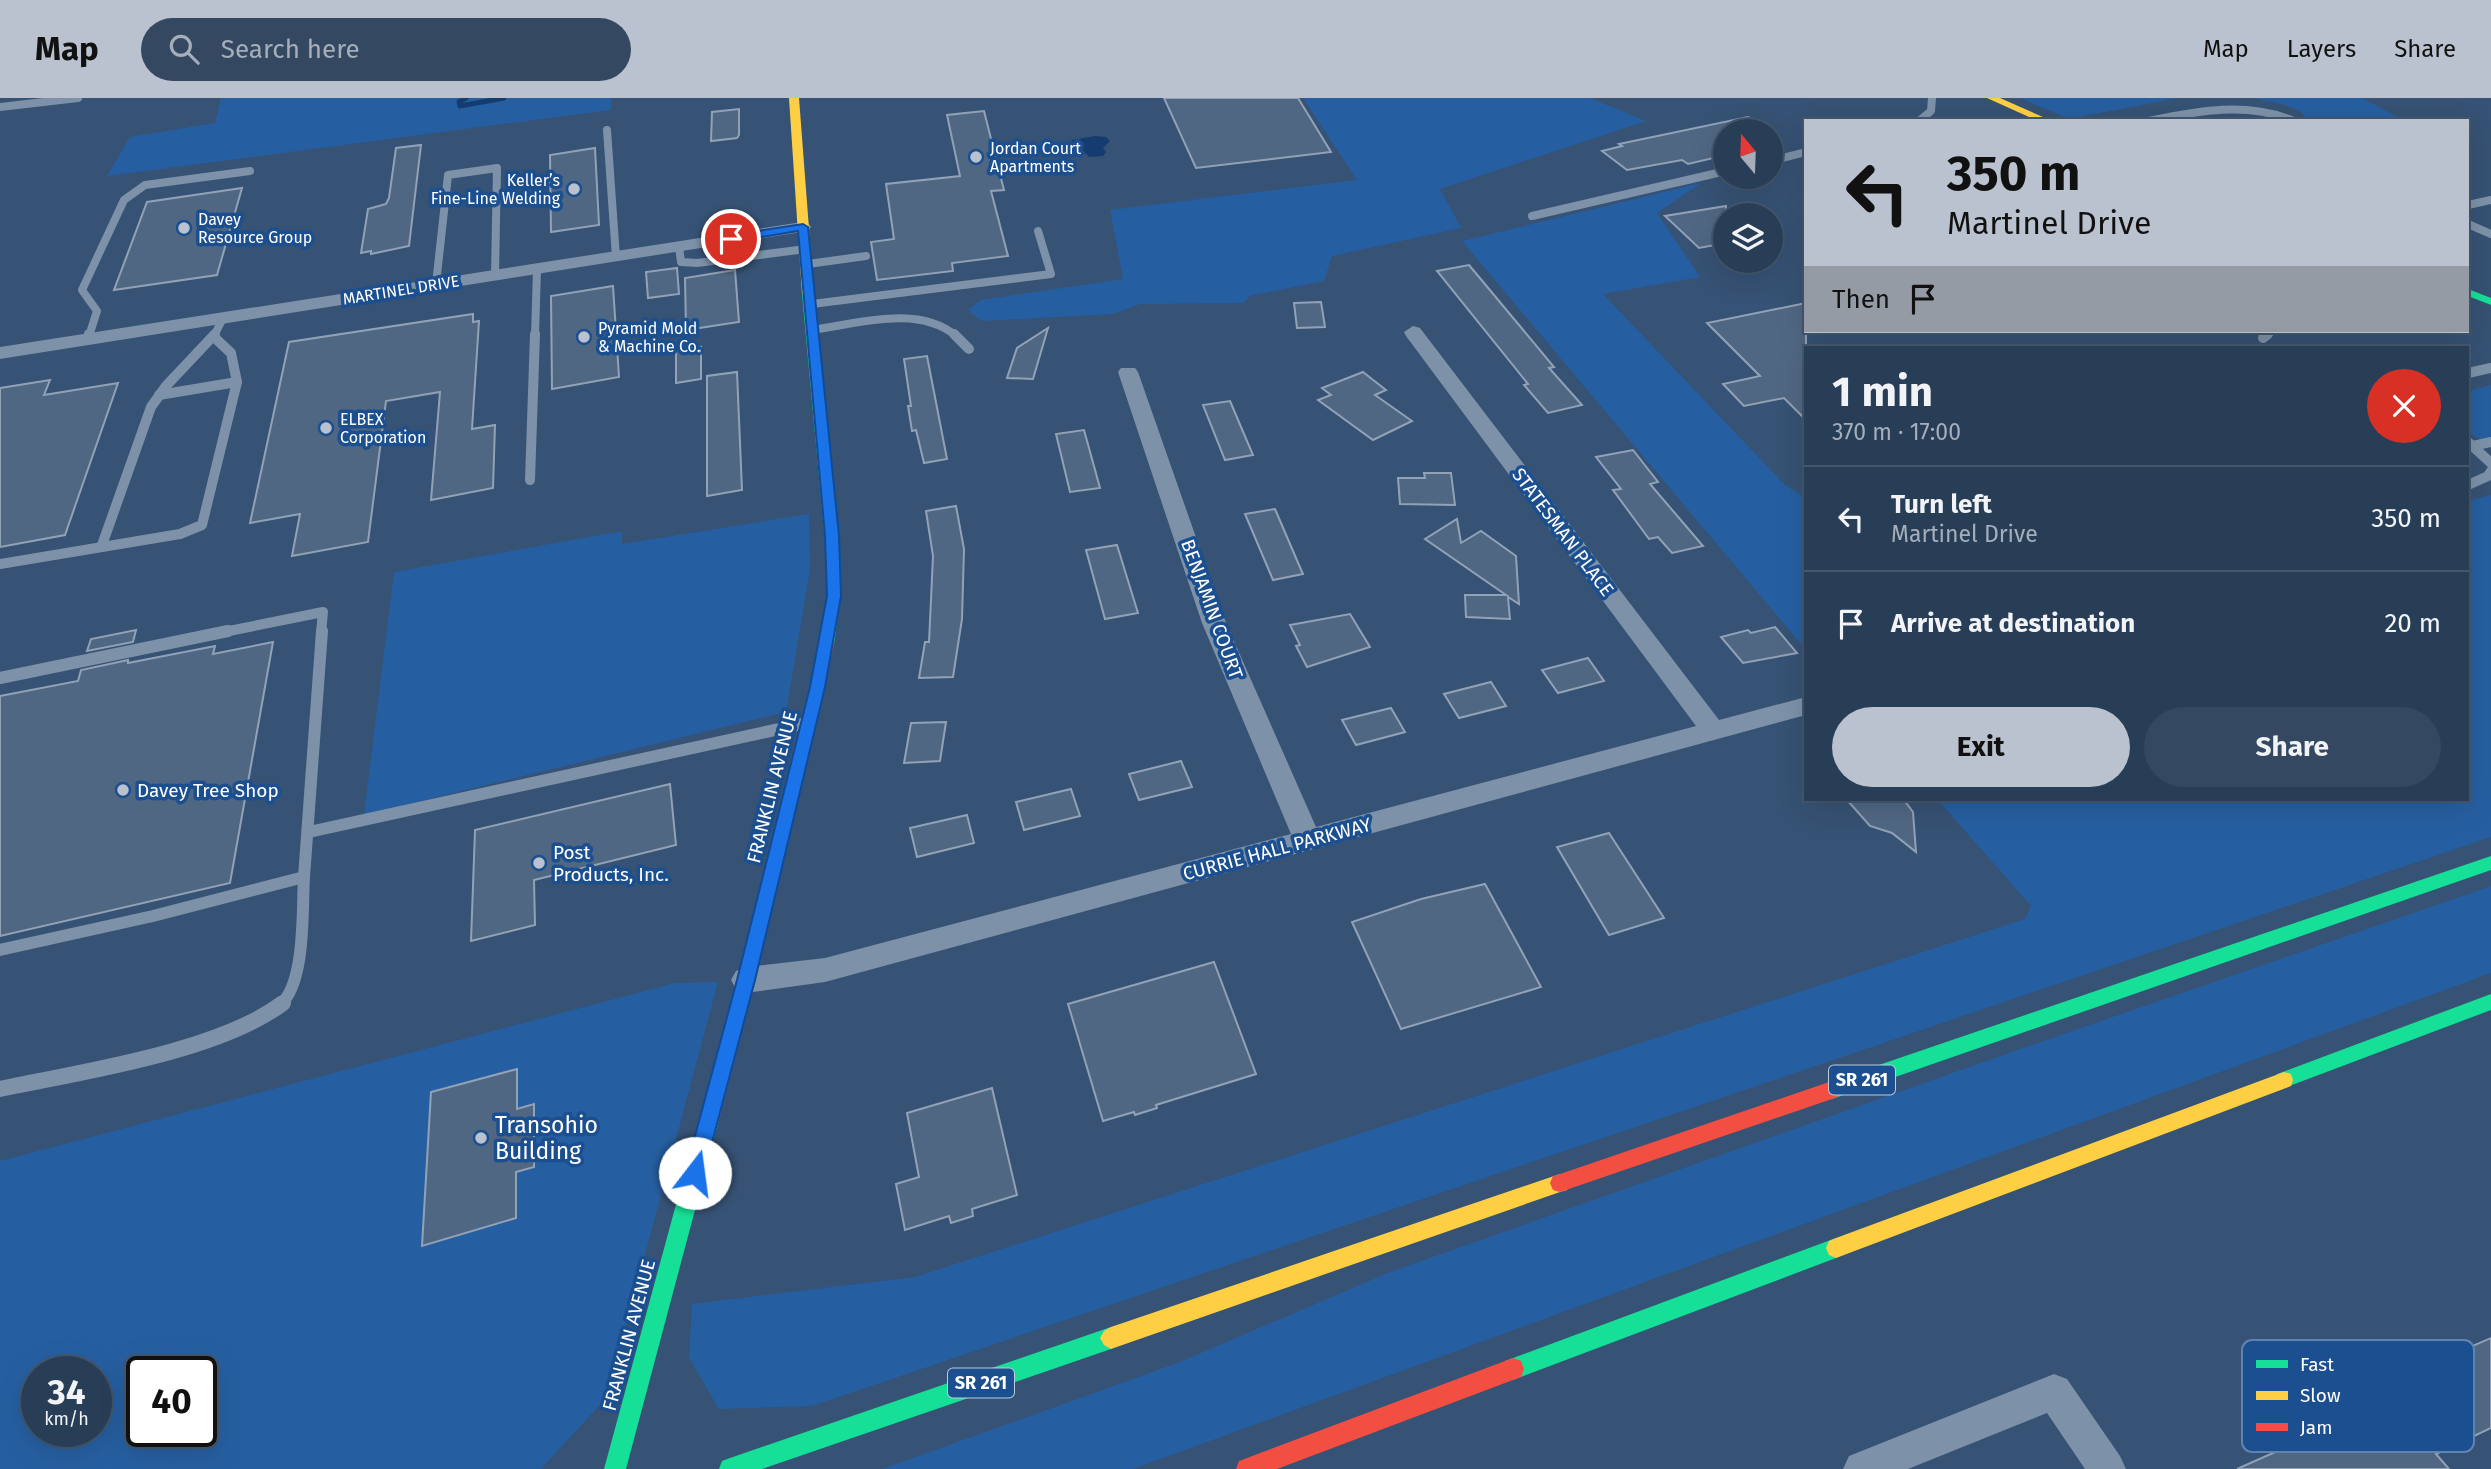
<!DOCTYPE html>
<html lang="en">
<head>
<meta charset="utf-8">
<style>
	body { margin:0; font-family:"Fira Sans",sans-serif; background:#344961; color:#f1f3f6; height:100vh; display:flex; flex-direction:column; font-size:26px; white-space:nowrap }
	* { box-sizing:border-box; margin:0 }
	p { font-size:23px; color:#a5aeba }
	.icon { flex:none; width:38px; height:38px; fill:none; stroke:currentColor; stroke-width:2; stroke-linecap:round; stroke-linejoin:round }
	.map { position:relative; flex:1; overflow:hidden }
	.panel { position:absolute; left:1804px; top:248px; width:665px; height:455px; display:flex; flex-direction:column; background:#283e57; border-radius:0px; box-shadow:0 7px 28px #0002,0 0 0 2px #44576d }
	.panel>* { flex:none }
	.guide { position:absolute; left:1804px; top:21px; width:665px; height:214px; border-radius:0px; box-shadow:0 7px 28px #0002,0 0 0 2px #44576d; background:#b9c2ce; color:#111; overflow:hidden }
	.needle { width:46px; rotate:341deg }
	.tools { position:absolute; left:1713px; top:21px; display:grid; gap:14px }
	.tools a { display:grid; place-items:center; width:70px; height:70px; border-radius:50%; background:#283e57; box-shadow:0 7px 28px #0002,0 0 0 2px #44576d; font-size:35px }
	.speed { position:absolute; left:21px; top:1258px; display:flex; gap:14px; font-size:35px; font-weight:700; text-align:center }
	.speed>* { display:grid; place-content:center; width:91px; height:91px; border-radius:50%; background:#283e57; box-shadow:0 7px 28px #0002,0 0 0 2px #44576d; line-height:1 }
	.speed small { font-size:18px; font-weight:400 }
	.speed .limit { border:4px solid #111; border-radius:10px; background:#fff; color:#111 }
	.pin { position:absolute; display:grid; place-items:center; width:60px; height:60px; color:#fff; margin:-30px; border:4px solid #fff; border-radius:50%; box-shadow:0 2px 7px #0007 }
	.me { position:absolute; width:77px; margin:-38px; rotate:15deg; stroke-linejoin:round; filter:drop-shadow(0 0 5px #0008) }
	.turn { display:flex; align-items:center; gap:24px; height:147px; padding:0 28px; font-size:32px }
	.turn .icon { width:91px; height:91px; stroke-width:2.5 }
	.turn b { display:block; font-size:49px; line-height:60px }
	.then { display:flex; align-items:center; height:66px; padding:0 28px; background:#0003; gap:14px; font-size:26px }
	.round { display:grid; place-items:center; flex:none; width:74px; height:74px; border-radius:37px; background:#344961 }
	.headline { display:flex; align-items:center; justify-content:space-between; height:119px; padding:0 28px }
	h1 { font-size:42px; font-weight:700; line-height:52px }
	.cta { display:flex; gap:14px; margin-top:auto; padding:14px 28px }
	.cta a { flex:1; height:80px; border-radius:42px; background:#b9c2ce; color:#111; font-size:28px; font-weight:700; line-height:80px; text-align:center }
	.cta a+a { background:#344961; color:#f1f3f6 }
	ul { padding:0; list-style:none }
	li { display:flex; align-items:center; gap:21px; height:105px; padding:0 28px; border-top:2px solid #44576d }
	li div { flex:1 }
	li b { display:block; font-size:26px }
	li em { font-style:normal }
	header { display:flex; align-items:center; gap:42px; box-sizing:border-box; height:98px; padding:0 35px; background:#b9c2ce; color:#111 }
	header strong { font-size:33px }
	nav { display:flex; gap:38px; margin-inline-start:auto; font-size:24px }
	.search { width:490px; height:63px; background:#344961; display:flex; align-items:center; gap:18px; box-sizing:border-box; padding:0 24px; border-radius:38px; color:#a5aeba; font-size:26px }
	.map>svg:first-child { display:block }
	.green { fill:#265fa1; fill-rule:evenodd }
	.water { fill:#153c6e }
	.lines { fill:none; stroke-linecap:round; stroke-linejoin:round }
	.stream { stroke:#153c6e; stroke-width:5 }
	.building { fill:#506783; stroke:#92a2b6; stroke-width:2 }
	.lane-far3 { stroke:#7d92a8; stroke-width:8 }
	.lane-far2 { stroke:#7d92a8; stroke-width:10 }
	.lane-far1 { stroke:#7d92a8; stroke-width:12 }
	.lane { stroke:#7d92a8; stroke-width:16 }
	.street { fill:#7d92a8; fill-rule:evenodd }
	.fast { fill:#16e098; fill-rule:evenodd }
	.slow { fill:#ffcf43; fill-rule:evenodd }
	.jam { fill:#f24e42; fill-rule:evenodd }
	.route { fill:#1a73e8; stroke:#114b97; stroke-width:2 }
	.poi-dot { fill:#b9c2ce; stroke:#1b4f8f; stroke-width:2.5 }
	.labels { text-anchor:middle; dominant-baseline:central; stroke-width:7; stroke-linejoin:round; paint-order:stroke }
	.far-poi-label { font-size:16px; fill:#fff; stroke:#1b4f8f; text-anchor:start }
	.far-street-label { font-size:16px; fill:#fff; stroke:#1b4f8f }
	.shield { fill:#1b4f8f; stroke:#bbcadd; stroke-width:2 }
	.shield-label { font-size:18px; font-weight:bold; fill:#fff }
	.street-label { font-size:19px; fill:#fff; stroke:#1b4f8f }
	.poi-label { font-size:19px; fill:#fff; stroke:#1b4f8f; text-anchor:start }
	.near-poi-label { font-size:23px; fill:#fff; stroke:#1b4f8f; text-anchor:start }
	.key { fill:#1b4f8f; stroke:#5f84b1; stroke-width:2 }
	.key-label { font-size:19px; fill:#fff }
</style>
</head>
<body>
<header>
<strong>Map</strong>
<div class="search"><svg class="icon" aria-label="search" viewBox="0 0 24 24"><circle cx="10" cy="10" r="6"/><path d="M15 15l6 6"/></svg>Search here</div>
<nav><a>Map</a><a>Layers</a><a>Share</a></nav>
</header>
<div class="map">
<svg width="2491" height="1371" viewBox="0 0 2491 1371">
	<rect width="100%" height="100%" fill="#365274"/>
	<!-- green -->
	<g class="green">
		<polygon points="221,0 612,0 610,12 107,78 130,39 215,25"/>
		<polygon points="1303,0 1590,0 1646,23 1440,91 1461,130 1332,158 1324,183 1250,198 1243,205 1140,206 1113,216 982,223 968,212 981,202 1123,181 1110,112 1357,82"/>
		<polygon points="2020,0 2178,0 2069,21"/>
		<path d="M2253 0H2362L2405 23H2307C2302 6 2269 4 2253 0Z"/>
		<polygon points="1701,85 1657,115 1700,179 1603,196 1785,387 1806,400 1806,552 1462,143"/>
		<polygon points="2491,287 2491,348 2468,334 2468,293"/>
		<polygon points="2491,397 2491,739 812,1308 719,1311 689,1260 692,1206 915,1179 2025,821 2031,808 1938,702 2468,702 2468,403"/>
		<polygon points="809,416 810,472 786,614 364,717 394,474 622,433 622,446"/>
		<polygon points="2491,788 2491,875 1133,1371 882,1371 1180,1264 1390,1174 2026,949"/>
		<path d="M718 884 607 1299 541 1371H0V1063L675 885ZM37 1274H96V1334H37ZM142 1274H201V1334H142Z"/>
	</g>
	<!-- water -->
	<polygon class="water" points="1095,38 1106,39 1110,43 1103,50 1106,54 1103,58 1089,59 1083,52 1068,48 1072,42"/>
	<g class="lines">
		<!-- stream -->
		<polyline class="stream" points="466,0 459,4 460,8 504,0"/>
	</g>
	<!-- building -->
	<g class="building">
		<polygon points="1164,0 1298,0 1331,54 1196,70"/>
		<polygon points="739,11 739,37 737,40 711,43 712,14"/>
		<polygon points="984,13 1004,92 991,93 1008,158 952,165 953,173 877,182 871,144 894,141 886,86 960,78 947,17"/>
		<polygon points="1748,19 1770,33 1726,33 1726,57 1688,66 1682,62 1627,72 1602,53 1622,48 1619,46"/>
		<polygon points="421,47 409,148 371,156 371,153 361,155 368,111 386,106 389,100 396,50"/>
		<polygon points="595,50 599,127 551,134 550,57"/>
		<polygon points="242,90 217,177 114,192 147,104"/>
		<polygon points="1726,108 1726,145 1699,150 1665,118"/>
		<polygon points="1469,167 1554,269 1549,270 1582,307 1548,315 1524,287 1528,286 1437,173"/>
		<polygon points="677,170 679,196 648,200 646,174"/>
		<polygon points="735,172 739,224 686,232 685,180"/>
		<polygon points="613,188 619,279 552,291 551,198"/>
		<polygon points="1321,204 1325,229 1297,230 1294,205"/>
		<polygon points="1806,205 1806,322 1784,300 1744,308 1723,286 1760,278 1707,225"/>
		<polygon points="473,216 473,224 479,223 472,331 495,327 493,390 431,402 440,294 386,303 368,444 292,458 300,416 250,425 289,244"/>
		<polygon points="1048,230 1033,281 1007,280 1017,250"/>
		<polygon points="701,249 701,281 676,285 676,252"/>
		<polygon points="927,258 947,361 924,365 916,332 912,333 908,308 911,308 904,261"/>
		<polygon points="737,274 742,392 707,398 707,278"/>
		<polygon points="1363,274 1386,292 1375,297 1412,323 1373,342 1318,302 1331,297 1322,290"/>
		<polygon points="50,282 44,297 118,285 65,437 0,449 0,290"/>
		<polygon points="1230,303 1253,357 1225,362 1203,307"/>
		<polygon points="1084,332 1100,390 1070,394 1056,336"/>
		<polygon points="1633,352 1658,384 1650,386 1703,448 1672,455 1658,439 1649,441 1613,392 1621,391 1596,359"/>
		<polygon points="1424,375 1451,375 1455,407 1400,406 1398,380 1425,380"/>
		<polygon points="956,408 964,451 962,521 953,579 919,580 925,544 929,544 933,458 926,413"/>
		<polygon points="1275,411 1299,467 1303,476 1273,482 1245,416"/>
		<polygon points="1457,421 1461,445 1481,433 1516,458 1519,506 1508,499 1510,521 1466,519 1465,497 1506,497 1425,441"/>
		<polygon points="1117,447 1138,515 1105,521 1086,452"/>
		<polygon points="1350,516 1370,549 1307,569 1296,548 1300,547 1290,527"/>
		<polygon points="1775,529 1797,555 1743,565 1721,539 1748,532 1751,535"/>
		<polygon points="136,532 133,544 87,553 91,541"/>
		<polygon points="273,544 230,785 0,838 0,598 78,583 81,572 128,562 128,565 215,548 213,556"/>
		<polygon points="1588,560 1604,583 1558,595 1542,572"/>
		<polygon points="1491,584 1506,608 1459,620 1444,596"/>
		<polygon points="1391,610 1405,634 1356,647 1342,622"/>
		<polygon points="946,624 940,663 904,665 911,625"/>
		<polygon points="1181,663 1192,689 1139,702 1129,676"/>
		<polygon points="670,686 676,747 534,782 535,827 471,843 475,732"/>
		<polygon points="1071,691 1080,718 1024,732 1016,704"/>
		<polygon points="1847,702 1904,702 1913,714 1916,754 1892,735 1870,728"/>
		<polygon points="967,717 974,745 917,759 910,730"/>
		<polygon points="1609,735 1664,820 1609,837 1557,749"/>
		<polygon points="1485,786 1541,889 1401,931 1352,824 1421,801"/>
		<polygon points="1214,864 1256,976 1156,1007 1157,1010 1135,1017 1134,1014 1103,1023 1068,906"/>
		<polygon points="517,971 517,1011 534,1006 534,1069 516,1074 516,1120 422,1148 431,994"/>
		<polygon points="992,990 1017,1097 972,1111 973,1118 951,1125 949,1118 905,1132 896,1086 919,1079 907,1015"/>
		<polygon points="2491,1240 2491,1330 2436,1356 2449,1371 2237,1371 2390,1303 2378,1289"/>
	</g>
	<g class="lines">
		<!-- lane-far3 -->
		<g class="lane-far3">
			<polyline points="0,9 78,0"/>
			<polyline points="1919,23 1931,13 1932,0"/>
			<path d="M2148 23C2198 13 2246 3 2294 23"/>
			<polyline points="607,32 616,159"/>
			<polyline points="1771,63 1806,54"/>
			<polyline points="2468,107 2491,102"/>
			<polyline points="1532,118 1726,73"/>
			<polyline points="2468,126 2491,136"/>
			<polyline points="679,149 681,164 697,165 806,151"/>
			<polyline points="808,166 866,158"/>
			<polyline points="436,186 448,77 497,70 495,177"/>
			<polyline points="812,206 1051,176 1038,133"/>
			<path d="M812 232C857 226 918 206 956 238"/>
			<polyline points="89,238 97,213 82,192 124,102 145,87 250,73"/>
			<polyline points="214,238 223,220"/>
			<polyline points="535,238 537,171"/>
			<polyline points="2265,238 2272,233"/>
		</g>
		<!-- lane-far2 -->
		<g class="lane-far2">
			<polyline points="954,236 969,251"/>
			<polyline points="2263,240 2268,236"/>
			<polyline points="88,241 89,236"/>
			<polyline points="2468,275 2491,270"/>
			<polyline points="159,297 237,284"/>
			<polyline points="2468,344 2491,365"/>
			<polyline points="2473,348 2491,344"/>
			<polyline points="530,382 535,236"/>
			<polyline points="2468,387 2488,378 2491,373"/>
			<polyline points="102,447 151,309 166,288 215,236"/>
			<polyline points="0,466 180,436 202,427 237,284 231,255 214,239"/>
			<polyline points="219,535 323,514 321,535"/>
		</g>
		<!-- lane-far1 -->
		<g class="lane-far1">
			<polyline points="0,580 228,533"/>
			<polyline points="309,734 802,626"/>
			<polyline points="0,852 153,818 304,779 322,533"/>
			<path d="M280 907C306 885 302 811 304 779"/>
		</g>
		<!-- lane -->
		<path class="lane" d="M0 991C80 974 218 954 283 905"/>
		<!-- street -->
		<g class="street">
			<polygon points="802,124 808,125 811,129 808,133 0,261 0,249"/>
			<polygon points="1413,228 1420,230 1719,622 1806,599 1806,617 825,884 746,895 736,891 731,882 736,873 746,869 825,860 1291,736 1202,525 1118,274 1121,270 1135,270 1138,274 1226,525 1316,729 1696,628 1406,238 1404,234"/>
			<polygon points="2054,1276 2067,1281 2120,1358 2126,1371 2085,1371 2047,1315 1908,1371 1843,1371 1849,1358"/>
		</g>
		<!-- fast -->
		<g class="fast">
			<polygon points="2468,191 2491,200 2491,207 2468,198"/>
			<polygon points="808,193 814,196 840,455 841,498 834,546 827,551 820,546 827,498 826,455 802,196"/>
			<polygon points="2491,758 2491,772 1832,1001 1825,998 1823,992 1825,986 1832,983"/>
			<polygon points="2491,896 2491,912 2284,990 2277,988 2275,982 2277,976"/>
			<polygon points="709,1013 716,1016 719,1022 626,1371 604,1371 699,1022 702,1016"/>
			<polygon points="1836,1140 1843,1143 1846,1150 1843,1157 1836,1160 1513,1282 1505,1279 1502,1271 1505,1263 1513,1260"/>
			<polygon points="1111,1229 1118,1233 1122,1240 1118,1247 1111,1251 762,1371 719,1371 722,1363 730,1360"/>
		</g>
		<!-- slow -->
		<g class="slow">
			<polygon points="789,0 799,0 814,196 808,199 802,196"/>
			<polygon points="1987,0 2000,0 2052,23 2038,23"/>
			<polygon points="2284,974 2291,976 2293,982 2291,988 1836,1160 1829,1157 1826,1150 1829,1143 1836,1140"/>
			<polygon points="1560,1076 1567,1078 1570,1085 1567,1092 1560,1094 1111,1251 1104,1247 1100,1240 1104,1233 1111,1229"/>
		</g>
		<!-- jam -->
		<g class="jam">
			<polygon points="827,541 834,546 755,882 719,1022 716,1028 709,1031 702,1028 699,1022 737,882 820,546"/>
			<polygon points="1832,983 1839,986 1841,992 1839,998 1832,1001 1560,1094 1553,1092 1550,1085 1553,1078 1560,1076"/>
			<polygon points="1513,1260 1521,1263 1524,1271 1521,1279 1513,1282 1277,1371 1236,1371 1239,1363 1247,1360"/>
		</g>
	</g>
	<!-- route -->
	<polygon class="route" points="803,126 808,129 839,438 841,498 825,589 755,882 704,1075 702,1082 695,1085 688,1082 685,1075 737,882 810,589 827,498 825,438 798,133 731,144 725,141 731,137"/>
	<!-- markers -->
	<g class="poi-dot">
		<circle cx="976" cy="59" r="7"/>
		<circle cx="574" cy="91" r="7"/>
		<circle cx="184" cy="130" r="7"/>
		<circle cx="584" cy="239" r="7"/>
		<circle cx="326" cy="330" r="7"/>
		<circle cx="123" cy="692" r="7"/>
		<circle cx="539" cy="765" r="7"/>
		<circle cx="481" cy="1040" r="7"/>
	</g>
	<g class="labels">
		<!-- far-poi labels -->
		<g class="far-poi-label">
			<text x="990" y="50">Jordan Court<tspan x="990" dy="18">Apartments</tspan></text>
			<text x="560" y="82" text-anchor="end">Keller’s<tspan x="560" dy="18">Fine-Line Welding</tspan></text>
			<text x="198" y="121">Davey<tspan x="198" dy="18">Resource Group</tspan></text>
			<text x="598" y="230">Pyramid Mold<tspan x="598" dy="18">&amp; Machine Co.</tspan></text>
			<text x="340" y="321">ELBEX<tspan x="340" dy="18">Corporation</tspan></text>
		</g>
		<!-- far-street labels -->
		<g class="far-street-label">
			<text transform="translate(401 192) rotate(-9)">MARTINEL DRIVE</text>
		</g>
		<!-- shield labels -->
		<g class="shield">
			<rect x="1829" y="967.5" width="66" height="29" rx="5"/>
			<rect x="948" y="1270.5" width="66" height="29" rx="5"/>
		</g>
		<g class="shield-label">
			<text x="1862" y="982">SR 261</text>
			<text x="981" y="1285">SR 261</text>
		</g>
		<!-- street labels -->
		<g class="street-label">
			<text transform="translate(1563 434) rotate(53)">STATESMAN PLACE</text>
			<text transform="translate(1212 511) rotate(70)">BENJAMIN COURT</text>
			<text transform="translate(772 689) rotate(-76)">FRANKLIN AVENUE</text>
			<text transform="translate(1277 751) rotate(-15)">CURRIE HALL PARKWAY</text>
			<text transform="translate(629 1237) rotate(-75)">FRANKLIN AVENUE</text>
		</g>
		<!-- poi labels -->
		<g class="poi-label">
			<text x="137" y="692">Davey Tree Shop</text>
			<text x="553" y="754">Post<tspan x="553" dy="22">Products, Inc.</tspan></text>
		</g>
		<!-- near-poi labels -->
		<g class="near-poi-label">
			<text x="495" y="1027">Transohio<tspan x="495" dy="26">Building</tspan></text>
		</g>
	</g>
	<!-- legend -->
	<rect x="2242" y="1242" width="232" height="112" rx="10" class="key"/>
	<rect x="2256" y="1262" width="32" height="8" fill="#16e098"/>
	<rect x="2256" y="1293" width="32" height="9" fill="#ffcf43"/>
	<rect x="2256" y="1325" width="32" height="8" fill="#f24e42"/>
	<g class="key-label">
		<text x="2300" y="1273">Fast</text>
		<text x="2300" y="1304">Slow</text>
		<text x="2300" y="1336">Jam</text>
	</g>
</svg>
<div class="tools">
<a><svg class="needle" viewBox="-14 -14 28 28"><path d="M0-13l5 13h-10z" fill="#e53935"/><path d="M0 13l5-13h-10z" fill="#a5aeba"/></svg></a>
<a><svg class="icon" aria-label="layers" viewBox="0 0 24 24"><path d="M12 4l9 5-9 5-9-5zM3 14l9 5 9-5"/></svg></a>
</div>
<div class="speed"><div>34<small>km/h</small></div><div class="limit">40</div></div>
<div class="pin" style="left:731px;top:141px;background:#d93025"><svg class="icon" aria-label="arrive" viewBox="0 0 24 24"><path d="M6 21V4h12l-3 4 3 4H6"/></svg></div>
<svg class="me" style="left:695px;top:1075px" viewBox="-20 -20 40 40"><circle r="19" fill="#fff"/><path d="M0-13L10 11 0 6-10 11z" fill="#1a73e8"/></svg>
<div class="guide">
<div class="turn"><svg class="icon" aria-label="left" viewBox="0 0 24 24"><path d="M17 20v-9H6M10 6l-5 5 5 5"/></svg><div><b>350 m</b>Martinel Drive</div></div>
<div class="then">Then<svg class="icon" aria-label="arrive" viewBox="0 0 24 24"><path d="M6 21V4h12l-3 4 3 4H6"/></svg></div>
</div>
<section class="panel">
<div class="headline"><div><h1>1 min</h1><p>370 m · 17:00</p></div><a class="round" style="background:#d93025;color:#fff"><svg class="icon" aria-label="close" viewBox="0 0 24 24"><path d="M6 6l12 12M18 6L6 18"/></svg></a></div>
<ul>
<li><svg class="icon" aria-label="left" viewBox="0 0 24 24"><path d="M17 20v-9H6M10 6l-5 5 5 5"/></svg><div><b>Turn left</b><p>Martinel Drive</p></div><em>350 m</em></li>
<li><svg class="icon" aria-label="arrive" viewBox="0 0 24 24"><path d="M6 21V4h12l-3 4 3 4H6"/></svg><div><b>Arrive at destination</b></div><em>20 m</em></li>
</ul>
<div class="cta"><a>Exit</a><a>Share</a></div>
</section>
</div>
</body>
</html>
